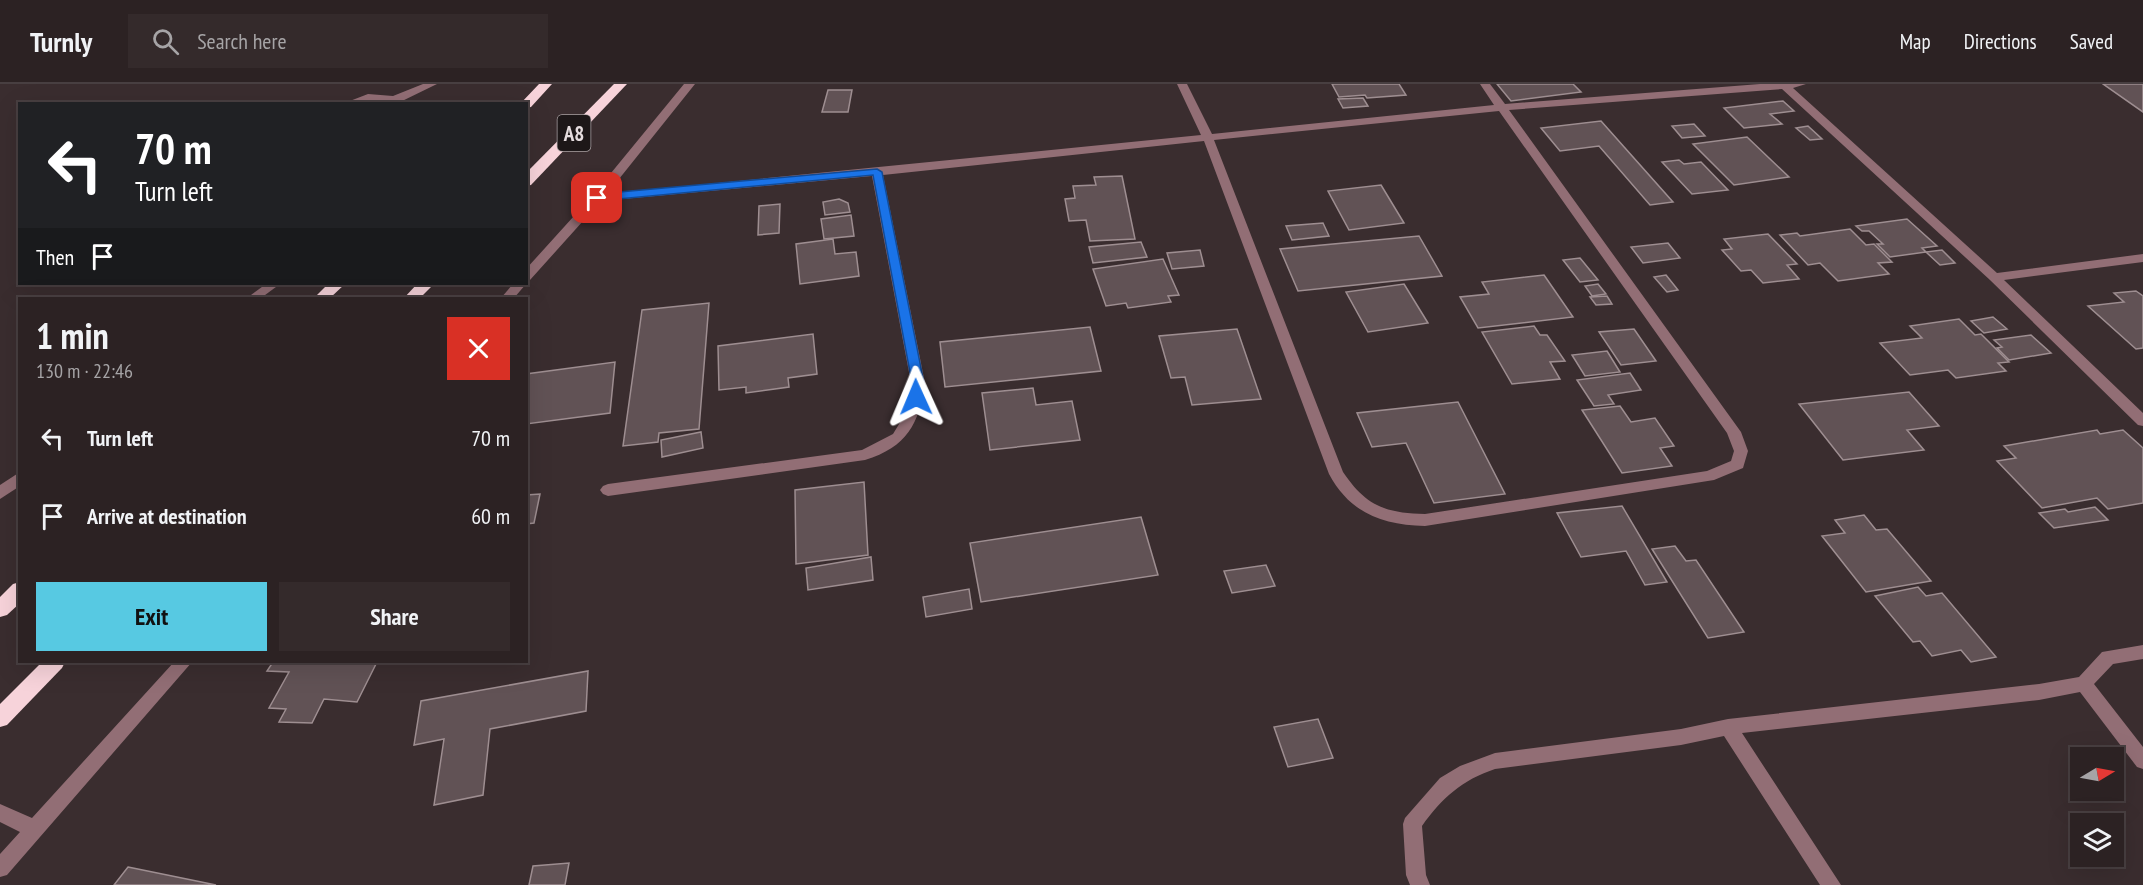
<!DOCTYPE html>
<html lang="en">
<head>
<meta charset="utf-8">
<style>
	body { margin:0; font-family:"PT Sans Narrow",sans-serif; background:#342a2b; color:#f1f3f6; height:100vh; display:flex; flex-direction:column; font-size:22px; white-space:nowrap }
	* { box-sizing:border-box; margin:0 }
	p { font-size:20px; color:#a6a4a6 }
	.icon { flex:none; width:33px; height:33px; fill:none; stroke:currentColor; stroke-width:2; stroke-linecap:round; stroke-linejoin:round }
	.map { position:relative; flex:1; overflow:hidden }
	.sheet { position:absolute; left:18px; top:213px; width:510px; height:366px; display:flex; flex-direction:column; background:#2c2223; border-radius:0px; box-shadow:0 6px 24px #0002,0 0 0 2px #483f41 }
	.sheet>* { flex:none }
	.banner { position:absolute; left:18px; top:18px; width:510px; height:183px; border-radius:0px; box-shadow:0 6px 24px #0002,0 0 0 2px #483f41; background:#202124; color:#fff; overflow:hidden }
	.needle { width:39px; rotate:80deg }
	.tools { position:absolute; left:2070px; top:663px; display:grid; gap:12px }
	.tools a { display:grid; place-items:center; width:54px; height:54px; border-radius:0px; background:#2c2223; box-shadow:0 6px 24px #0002,0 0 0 2px #483f41; font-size:30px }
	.pin { position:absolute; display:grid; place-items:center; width:51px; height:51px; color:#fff; margin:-26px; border-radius:12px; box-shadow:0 3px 9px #0006 }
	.me { position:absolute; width:66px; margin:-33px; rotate:359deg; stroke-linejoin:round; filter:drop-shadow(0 0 4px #0008) }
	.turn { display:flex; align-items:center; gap:21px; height:126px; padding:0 18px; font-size:27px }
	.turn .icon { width:78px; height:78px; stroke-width:2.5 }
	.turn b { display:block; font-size:42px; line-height:51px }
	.then { display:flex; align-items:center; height:57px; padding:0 18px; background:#0003; gap:12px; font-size:22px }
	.round { display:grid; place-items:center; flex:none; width:63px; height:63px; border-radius:0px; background:#342a2b }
	.summary { display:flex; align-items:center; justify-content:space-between; height:102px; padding:0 18px }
	h1 { font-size:36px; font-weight:800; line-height:45px }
	.cta { display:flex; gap:12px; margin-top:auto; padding:12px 18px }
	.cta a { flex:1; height:69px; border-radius:0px; background:#57c9e2; color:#111; font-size:24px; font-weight:800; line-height:69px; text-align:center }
	.cta a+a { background:#342a2b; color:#f1f3f6 }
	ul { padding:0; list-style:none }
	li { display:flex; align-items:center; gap:18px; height:78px; padding:0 18px }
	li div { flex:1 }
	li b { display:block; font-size:22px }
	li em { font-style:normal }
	header { display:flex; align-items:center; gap:36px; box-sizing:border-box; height:84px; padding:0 30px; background:#2c2223; border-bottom:2px solid #483f41 }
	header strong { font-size:28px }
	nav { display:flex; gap:33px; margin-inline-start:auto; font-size:21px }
	.search { width:420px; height:54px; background:#342a2b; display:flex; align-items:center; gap:15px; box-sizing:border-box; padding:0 21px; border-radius:0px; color:#a6a4a6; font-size:22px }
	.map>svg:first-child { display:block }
	.building { fill:#615255; stroke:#9e8e91; stroke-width:1.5 }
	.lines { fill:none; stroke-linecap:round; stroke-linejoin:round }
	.minor { fill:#926e75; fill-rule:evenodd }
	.highway { fill:#f7d3da; fill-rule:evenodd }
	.route { fill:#1a73e8; stroke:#114b97; stroke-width:1.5 }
	.labels { text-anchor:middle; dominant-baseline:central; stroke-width:6; stroke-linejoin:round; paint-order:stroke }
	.shield { fill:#1d1718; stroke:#a9a1a3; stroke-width:1.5 }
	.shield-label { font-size:21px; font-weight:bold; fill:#e5dcde }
</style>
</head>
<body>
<header>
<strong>Turnly</strong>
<div class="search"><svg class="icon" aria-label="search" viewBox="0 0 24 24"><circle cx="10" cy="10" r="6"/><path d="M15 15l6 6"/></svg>Search here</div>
<nav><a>Map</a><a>Directions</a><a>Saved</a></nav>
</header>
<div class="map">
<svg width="2143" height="801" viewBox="0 0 2143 801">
	<rect width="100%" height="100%" fill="#3a2d2f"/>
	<!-- building -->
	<g class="building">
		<polygon points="1332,0 1399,0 1406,11 1367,14 1365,11 1339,13"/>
		<polygon points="1497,0 1573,0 1581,8 1511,17"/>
		<polygon points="2103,0 2143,0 2143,28"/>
		<polygon points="828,6 852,6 848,28 822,28"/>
		<polygon points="1363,14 1368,22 1343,24 1338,15"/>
		<polygon points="1783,17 1794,27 1770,30 1782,40 1744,44 1724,24"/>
		<polygon points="1601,37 1673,118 1650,121 1599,62 1560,67 1541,44"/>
		<polygon points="1694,40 1705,52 1682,54 1672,42"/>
		<polygon points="1808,42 1822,55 1810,56 1796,44"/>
		<polygon points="1747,53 1789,93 1734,101 1693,60"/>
		<polygon points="1679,76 1684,80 1701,78 1728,106 1692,110 1662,78"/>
		<polygon points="1122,92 1135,155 1090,157 1086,136 1069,137 1065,115 1075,114 1073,102 1096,101 1094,93"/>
		<polygon points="1381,101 1404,139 1349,146 1328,107"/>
		<polygon points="839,115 848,119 850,128 825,131 823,118"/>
		<polygon points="780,120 779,149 758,151 759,122"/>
		<polygon points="851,131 854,152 824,155 821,135"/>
		<polygon points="1907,135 1937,162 1922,164 1926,168 1890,173 1877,160 1883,160 1869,147 1862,147 1856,142"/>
		<polygon points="1323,139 1329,152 1292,156 1286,142"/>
		<polygon points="1850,145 1866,161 1874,160 1892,178 1878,179 1889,190 1838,197 1820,179 1808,181 1780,151 1797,149 1800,152"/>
		<polygon points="1768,150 1797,180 1787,181 1799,195 1763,199 1751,186 1741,187 1722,166 1732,165 1724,155"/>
		<polygon points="1419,152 1442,192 1298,207 1280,165"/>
		<polygon points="833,155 835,170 856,168 859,192 800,200 796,160"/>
		<polygon points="1141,158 1147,173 1093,179 1089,163"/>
		<polygon points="1668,159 1680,174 1643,179 1631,163"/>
		<polygon points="1200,166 1204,182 1172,185 1167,169"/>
		<polygon points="1942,166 1955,179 1940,181 1926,168"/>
		<polygon points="1580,174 1598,196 1580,198 1563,176"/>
		<polygon points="1163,175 1179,211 1168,212 1171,218 1128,224 1126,219 1106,222 1093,185"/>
		<polygon points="1544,191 1573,233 1478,244 1460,213 1489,210 1482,198"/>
		<polygon points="1666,191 1678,206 1667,208 1654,193"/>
		<polygon points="1404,200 1428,239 1368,248 1346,208"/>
		<polygon points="1598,200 1606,210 1592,212 1585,202"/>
		<polygon points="2136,207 2143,212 2143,264 2136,265 2088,222 2124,218 2114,209"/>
		<polygon points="1607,212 1612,220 1596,221 1590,213"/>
		<polygon points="709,219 699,345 659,349 658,358 623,362 642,226"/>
		<polygon points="1993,233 2007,245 1984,249 1971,237"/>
		<polygon points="1959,235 1975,251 1981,250 2009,278 1998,279 2006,287 1956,294 1948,286 1910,291 1880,259 1922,254 1910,242"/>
		<polygon points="1534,242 1540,251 1547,251 1565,277 1550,278 1560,295 1512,300 1482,248"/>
		<polygon points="1090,243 1101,287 945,303 940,258"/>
		<polygon points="1237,245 1261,315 1192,321 1185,293 1171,294 1159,252"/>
		<polygon points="1634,245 1656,277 1621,281 1599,248"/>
		<polygon points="813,250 817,290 788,294 789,303 746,309 746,303 719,306 718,262"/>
		<polygon points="2031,251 2051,269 2009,276 1997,264 2002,263 1994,256"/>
		<polygon points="1607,267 1620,288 1585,292 1572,271"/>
		<polygon points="615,278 610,329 526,340 526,290"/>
		<polygon points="1630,289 1641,306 1608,311 1614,320 1594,322 1577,296"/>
		<polygon points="1033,304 1036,321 1072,317 1080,356 990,366 982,309"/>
		<polygon points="1909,308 1939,342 1907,346 1924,366 1843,376 1799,320"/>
		<polygon points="1458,318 1505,410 1434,419 1406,359 1372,363 1357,329"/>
		<polygon points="1620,322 1631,338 1655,334 1674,362 1660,364 1672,382 1622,389 1582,326"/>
		<polygon points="2097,346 2100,350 2123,346 2143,364 2143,419 2108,425 2097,414 2042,424 1997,377 2016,374 2004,362"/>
		<polygon points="701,348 703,364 662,373 661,356"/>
		<polygon points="864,398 868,471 796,480 795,406"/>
		<polygon points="540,410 534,439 526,440 526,411"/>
		<polygon points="1622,422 1667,498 1645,501 1626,467 1581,473 1557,429"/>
		<polygon points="2095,423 2108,436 2054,444 2039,429 2065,425 2068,428"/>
		<polygon points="1864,431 1876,446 1887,445 1931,497 1866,508 1822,452 1845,449 1835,436"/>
		<polygon points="1141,433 1158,491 981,518 970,459"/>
		<polygon points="1675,462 1686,477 1696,476 1744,548 1708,554 1652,465"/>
		<polygon points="871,473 873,496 808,506 806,484"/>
		<polygon points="1266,481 1275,502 1232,509 1224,487"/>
		<polygon points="1918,503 1926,512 1942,509 1996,573 1971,578 1961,566 1932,572 1920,557 1913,558 1875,512"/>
		<polygon points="969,505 972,525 926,533 923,513"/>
		<polygon points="273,578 377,578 357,618 324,615 312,639 279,638 286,625 269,624 289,588 267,587"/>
		<polygon points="588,587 586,627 490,645 483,711 434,721 444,655 414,661 421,617"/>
		<polygon points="1318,635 1333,674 1288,683 1274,643"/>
		<polygon points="569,779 565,801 529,801 533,782"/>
		<polygon points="128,783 216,801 114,801"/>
	</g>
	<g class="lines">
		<!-- minor -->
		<g class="minor">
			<polygon points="423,0 437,0 396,20 369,16 359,20 342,20 368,10 393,12"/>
			<path d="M684 0H695L607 110 1201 51 1177 0H1187L1212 50 1494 21 1480 0H1490L1505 20 1760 0H1806L1793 4 1997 189 2143 170V178L2004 196 2143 329V342L2138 341 1990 196 1782 5 1509 26 1741 348 1748 367 1743 384 1714 396 1425 442C1382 441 1350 429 1329 390L1204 57 883 91 925 299C919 340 907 363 865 376L608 412 603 410 600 406 603 402 608 400 862 366 893 350 907 327 911 299 872 92 601 117 530 196 526 197V185L593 111ZM1499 27 1727 349 1734 367 1731 377 1707 387 1425 430C1385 429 1366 422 1343 388L1214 56Z"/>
			<polygon points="266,200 280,200 261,214 247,214"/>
			<polygon points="513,200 526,200 514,214 501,214"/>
			<polygon points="20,388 20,402 0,415 0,401"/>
			<path d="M2143 561V575L2113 580 2094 600 2143 663V685L2137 683 2080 608 2039 616 1742 649 1841 801H1820L1724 652 1681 661 1495 685C1462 696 1442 714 1422 742L1426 791 1430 801H1410L1406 791 1403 740 1405 734 1440 694 1460 682 1495 669 1681 645 1728 635 2039 600 2079 593 2102 568Z"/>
			<polygon points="174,578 192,578 7,791 0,793 0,770 20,748 0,738 0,720 32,734"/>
		</g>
		<!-- highway -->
		<g class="highway">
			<polygon points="539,0 552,0 531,23 526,24 526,20 520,20"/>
			<polygon points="614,0 627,0 531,101 526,102 526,89"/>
			<polygon points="328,200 345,200 330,214 314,214"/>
			<polygon points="417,200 434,200 420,214 404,214"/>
			<polygon points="20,498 20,519 7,531 0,533 0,513 13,500"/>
			<polygon points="42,578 65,578 62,584 7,641 0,643 0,620"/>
		</g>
	</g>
	<!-- route -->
	<polygon class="route" points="877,85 882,88 924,299 922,313 916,317 909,313 912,299 873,91 597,117 591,114 597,110"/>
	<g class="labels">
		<!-- shield labels -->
		<rect class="shield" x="557.5" y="31" width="33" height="36" rx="4.5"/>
		<g class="shield-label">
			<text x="574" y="49">A8</text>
		</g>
	</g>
</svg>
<div class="tools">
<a><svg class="needle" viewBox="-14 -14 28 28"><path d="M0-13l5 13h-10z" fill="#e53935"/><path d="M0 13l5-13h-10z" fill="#a6a4a6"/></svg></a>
<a><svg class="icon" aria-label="layers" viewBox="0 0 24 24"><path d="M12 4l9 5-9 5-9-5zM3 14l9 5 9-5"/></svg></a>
</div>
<div class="pin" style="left:597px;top:114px;background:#d93025"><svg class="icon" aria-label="arrive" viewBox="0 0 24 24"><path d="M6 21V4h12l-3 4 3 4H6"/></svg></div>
<svg class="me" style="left:916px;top:313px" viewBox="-20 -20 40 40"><path d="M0-17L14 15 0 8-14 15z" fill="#1a73e8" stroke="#fff" stroke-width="4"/></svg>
<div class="banner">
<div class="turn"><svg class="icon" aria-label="left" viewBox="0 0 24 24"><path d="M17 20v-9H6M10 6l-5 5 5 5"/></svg><div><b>70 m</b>Turn left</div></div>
<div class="then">Then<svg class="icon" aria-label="arrive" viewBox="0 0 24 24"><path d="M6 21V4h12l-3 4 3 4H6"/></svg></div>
</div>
<section class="sheet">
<div class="summary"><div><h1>1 min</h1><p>130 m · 22:46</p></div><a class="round" style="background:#d93025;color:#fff"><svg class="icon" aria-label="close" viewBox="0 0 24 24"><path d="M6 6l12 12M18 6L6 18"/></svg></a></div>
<ul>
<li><svg class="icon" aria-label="left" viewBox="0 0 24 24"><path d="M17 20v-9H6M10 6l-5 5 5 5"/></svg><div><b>Turn left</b></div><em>70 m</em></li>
<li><svg class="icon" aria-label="arrive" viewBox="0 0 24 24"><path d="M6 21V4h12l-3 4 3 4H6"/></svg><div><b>Arrive at destination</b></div><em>60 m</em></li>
</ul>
<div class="cta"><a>Exit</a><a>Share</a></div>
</section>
</div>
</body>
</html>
